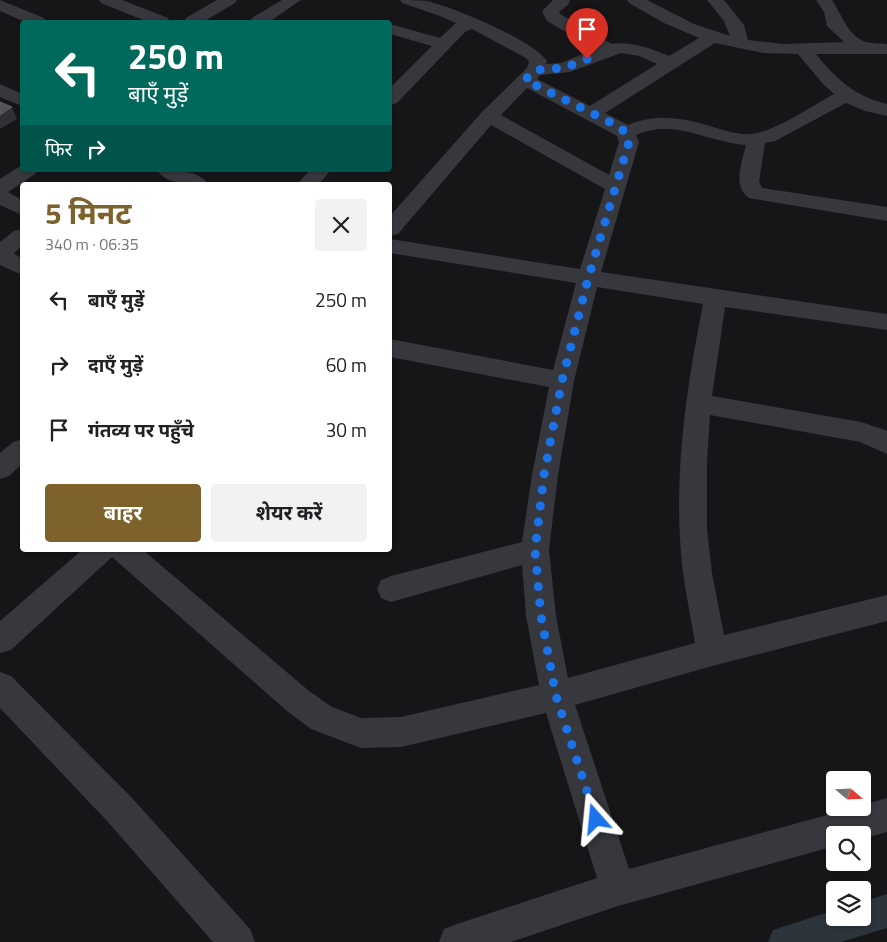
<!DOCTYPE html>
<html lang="hi">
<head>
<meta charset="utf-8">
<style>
	body { margin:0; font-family:"Titillium Web","Noto Sans Devanagari",sans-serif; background:#f2f2f2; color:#202124; height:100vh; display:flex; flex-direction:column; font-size:19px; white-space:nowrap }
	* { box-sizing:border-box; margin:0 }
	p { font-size:16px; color:#757577 }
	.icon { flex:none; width:28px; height:28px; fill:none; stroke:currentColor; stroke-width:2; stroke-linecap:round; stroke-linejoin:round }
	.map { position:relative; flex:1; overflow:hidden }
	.side { position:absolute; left:20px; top:182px; width:372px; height:370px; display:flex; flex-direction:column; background:#fff; border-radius:5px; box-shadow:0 1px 4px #0004 }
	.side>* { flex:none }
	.hud { position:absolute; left:20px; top:20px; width:372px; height:152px; border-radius:5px; box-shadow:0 1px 4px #0004; background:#00695c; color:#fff; overflow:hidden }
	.needle { width:32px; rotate:109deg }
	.controls { position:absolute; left:826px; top:771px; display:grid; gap:10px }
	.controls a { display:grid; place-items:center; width:45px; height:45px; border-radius:5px; background:#fff; box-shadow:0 1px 4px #0004; font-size:25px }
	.pin { position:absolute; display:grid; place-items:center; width:42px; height:42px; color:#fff; margin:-51px -21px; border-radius:50% 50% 50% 0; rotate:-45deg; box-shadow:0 0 5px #0007 }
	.pin .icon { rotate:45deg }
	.me { position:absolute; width:55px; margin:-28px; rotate:342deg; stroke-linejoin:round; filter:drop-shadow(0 0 4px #0008) }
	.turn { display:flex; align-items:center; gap:18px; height:105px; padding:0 25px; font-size:22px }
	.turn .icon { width:65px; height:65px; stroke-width:2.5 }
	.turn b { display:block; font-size:35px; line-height:42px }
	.then { display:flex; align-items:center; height:48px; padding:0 25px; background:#0003; gap:10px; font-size:19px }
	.round { display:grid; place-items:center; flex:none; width:52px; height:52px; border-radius:5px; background:#f2f2f2 }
	.headline { display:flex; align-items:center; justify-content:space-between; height:85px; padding:0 25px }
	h1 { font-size:30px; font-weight:700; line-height:38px; color:#7e622b }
	.cta { display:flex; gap:10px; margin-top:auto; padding:10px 25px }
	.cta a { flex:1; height:58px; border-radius:5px; background:#7e622b; color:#fff; font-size:20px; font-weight:700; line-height:58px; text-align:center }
	.cta a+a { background:#f2f2f2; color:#202124 }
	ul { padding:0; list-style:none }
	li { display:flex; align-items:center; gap:15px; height:65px; padding:0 25px }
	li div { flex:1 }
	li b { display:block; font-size:19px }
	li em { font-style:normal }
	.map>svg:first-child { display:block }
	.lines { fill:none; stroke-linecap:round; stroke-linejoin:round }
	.canal { fill:#2c353c; fill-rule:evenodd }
	.street { fill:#37383d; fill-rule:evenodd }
	.shaded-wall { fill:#2f3033 }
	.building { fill:#525359; stroke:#5f6168 }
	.route { stroke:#1a73e8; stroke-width:9; stroke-dasharray:0 16.2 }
</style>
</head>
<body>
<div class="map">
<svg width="887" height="942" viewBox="0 0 887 942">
	<rect width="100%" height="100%" fill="#161618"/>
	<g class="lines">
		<!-- canal -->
		<polygon class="canal" points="887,894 887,928 841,942 768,942 773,930 835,910 835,918 862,918 862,902"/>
		<!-- street -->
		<g class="street">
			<polygon points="0,0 44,18 46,22 25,22 0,11"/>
			<polygon points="99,0 122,0 168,18 170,22 148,22 101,3"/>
			<polygon points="217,0 237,0 235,3 203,22 184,22 186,18"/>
			<polygon points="282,0 301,0 269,22 250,22 252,18"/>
			<path d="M400 0C408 0 419 0 427 1 453 7 533 40 547 61L546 64 561 63 595 49 547 21 542 11 553 0H570L568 5 559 12 560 14 612 44C632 41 651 49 669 56L699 38 664 23 629 3 627 0H647L694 24 730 36 724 21 707 0H724L744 25 748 40 783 44 844 42 827 26 824 12 816 0H832C842 15 846 32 863 41 869 44 880 43 887 44V54H816C835 78 856 97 887 104V116L865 111 846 103 775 141 765 143 759 182 762 188 887 207V221L749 198C732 186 742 162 746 145 706 142 675 118 636 135L639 142 601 272 887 314V330L725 307 712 396 861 422 885 430 887 431V454L860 442 710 415 707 463V529L712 573 724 635 887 595V621L712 666 575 705 629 869 853 808H862V805L887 798V832L862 839V835H835V846L618 906 511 942H439L444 929 457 924 597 878 546 713 401 747 361 748 311 729 287 711 112 557 11 650 0 653V621L82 550H143L309 691 332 707 361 718 401 717 539 685 526 616 522 565 391 602 381 598 377 589 381 580 391 576 522 542 532 475 549 387 390 357V339L553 370 576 283 390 253V239L580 269 605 189 491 125 398 234 390 236V216L482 112 527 68 529 61 526 58 472 29 465 32 397 103 390 105V88L432 46 390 34V24L440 38 456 23 440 16 402 3ZM715 43 763 53 798 54 823 84 834 94C812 106 774 132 751 134 737 135 723 130 710 126 682 118 656 113 628 125L605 113ZM621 53 639 56 657 64 590 106 537 79 540 75 570 72ZM527 88 617 136 619 142 609 175 501 115ZM597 287 703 304C686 390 673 476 682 564 685 591 691 617 695 643L568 678 556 616 549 550 558 475 574 381Z"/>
			<polygon points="0,84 22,94 22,106 0,97"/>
			<polygon points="22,165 22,170 38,170 35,174 8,192 22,200 22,215 0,205 0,179"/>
			<path d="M157 170C174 170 198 169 209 185 192 185 168 186 157 170Z"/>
			<polygon points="310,170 331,170 318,185 296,185"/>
			<polygon points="22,229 22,246 14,253 22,259 22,275 0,265 0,242 14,231"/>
			<polygon points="22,439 22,464 9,476 0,479 0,453 13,442"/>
			<polygon points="0,672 11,676 132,798 250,929 255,942 213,942 108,822 0,708"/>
		</g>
	</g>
	<!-- shaded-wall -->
	<polygon class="shaded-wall" points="12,107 17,119 0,129 0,115"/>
	<!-- building -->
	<polygon class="building" points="0,102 12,107 0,115"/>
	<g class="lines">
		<!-- route -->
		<polyline class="route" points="587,59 564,68 535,70 525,80 618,126 626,133 629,142 588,279 562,381 544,475 535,550 541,616 556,696 596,819"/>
	</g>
</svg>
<div class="controls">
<a><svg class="needle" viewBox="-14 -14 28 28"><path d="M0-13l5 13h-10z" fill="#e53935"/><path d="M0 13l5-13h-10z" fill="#757577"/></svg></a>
<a><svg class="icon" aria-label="search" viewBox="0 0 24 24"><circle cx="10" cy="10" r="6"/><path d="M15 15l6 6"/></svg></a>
<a><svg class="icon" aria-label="layers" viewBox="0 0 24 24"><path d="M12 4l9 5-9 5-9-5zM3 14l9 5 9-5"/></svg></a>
</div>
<div class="pin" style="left:587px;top:59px;background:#d93025"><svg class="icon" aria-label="arrive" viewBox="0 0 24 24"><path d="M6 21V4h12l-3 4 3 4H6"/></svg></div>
<svg class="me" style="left:596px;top:819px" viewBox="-20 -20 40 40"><path d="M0-17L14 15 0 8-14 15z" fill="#1a73e8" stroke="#fff" stroke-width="4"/></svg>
<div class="hud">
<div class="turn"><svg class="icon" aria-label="left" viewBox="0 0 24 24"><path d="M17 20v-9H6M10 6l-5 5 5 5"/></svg><div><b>250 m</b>बाएँ मुड़ें</div></div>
<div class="then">फिर<svg class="icon" aria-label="right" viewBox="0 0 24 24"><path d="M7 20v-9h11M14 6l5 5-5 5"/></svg></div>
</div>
<section class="side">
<div class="headline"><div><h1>5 मिनट</h1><p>340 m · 06:35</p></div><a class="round"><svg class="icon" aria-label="close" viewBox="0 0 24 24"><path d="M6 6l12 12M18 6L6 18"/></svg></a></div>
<ul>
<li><svg class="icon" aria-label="left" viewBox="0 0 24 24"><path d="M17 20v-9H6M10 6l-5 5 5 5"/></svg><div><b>बाएँ मुड़ें</b></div><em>250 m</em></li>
<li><svg class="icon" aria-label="right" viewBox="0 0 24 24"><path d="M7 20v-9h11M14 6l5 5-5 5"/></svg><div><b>दाएँ मुड़ें</b></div><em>60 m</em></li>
<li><svg class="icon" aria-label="arrive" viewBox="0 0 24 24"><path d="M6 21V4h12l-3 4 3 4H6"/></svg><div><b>गंतव्य पर पहुँचे</b></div><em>30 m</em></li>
</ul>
<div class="cta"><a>बाहर</a><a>शेयर करें</a></div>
</section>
</div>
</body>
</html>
